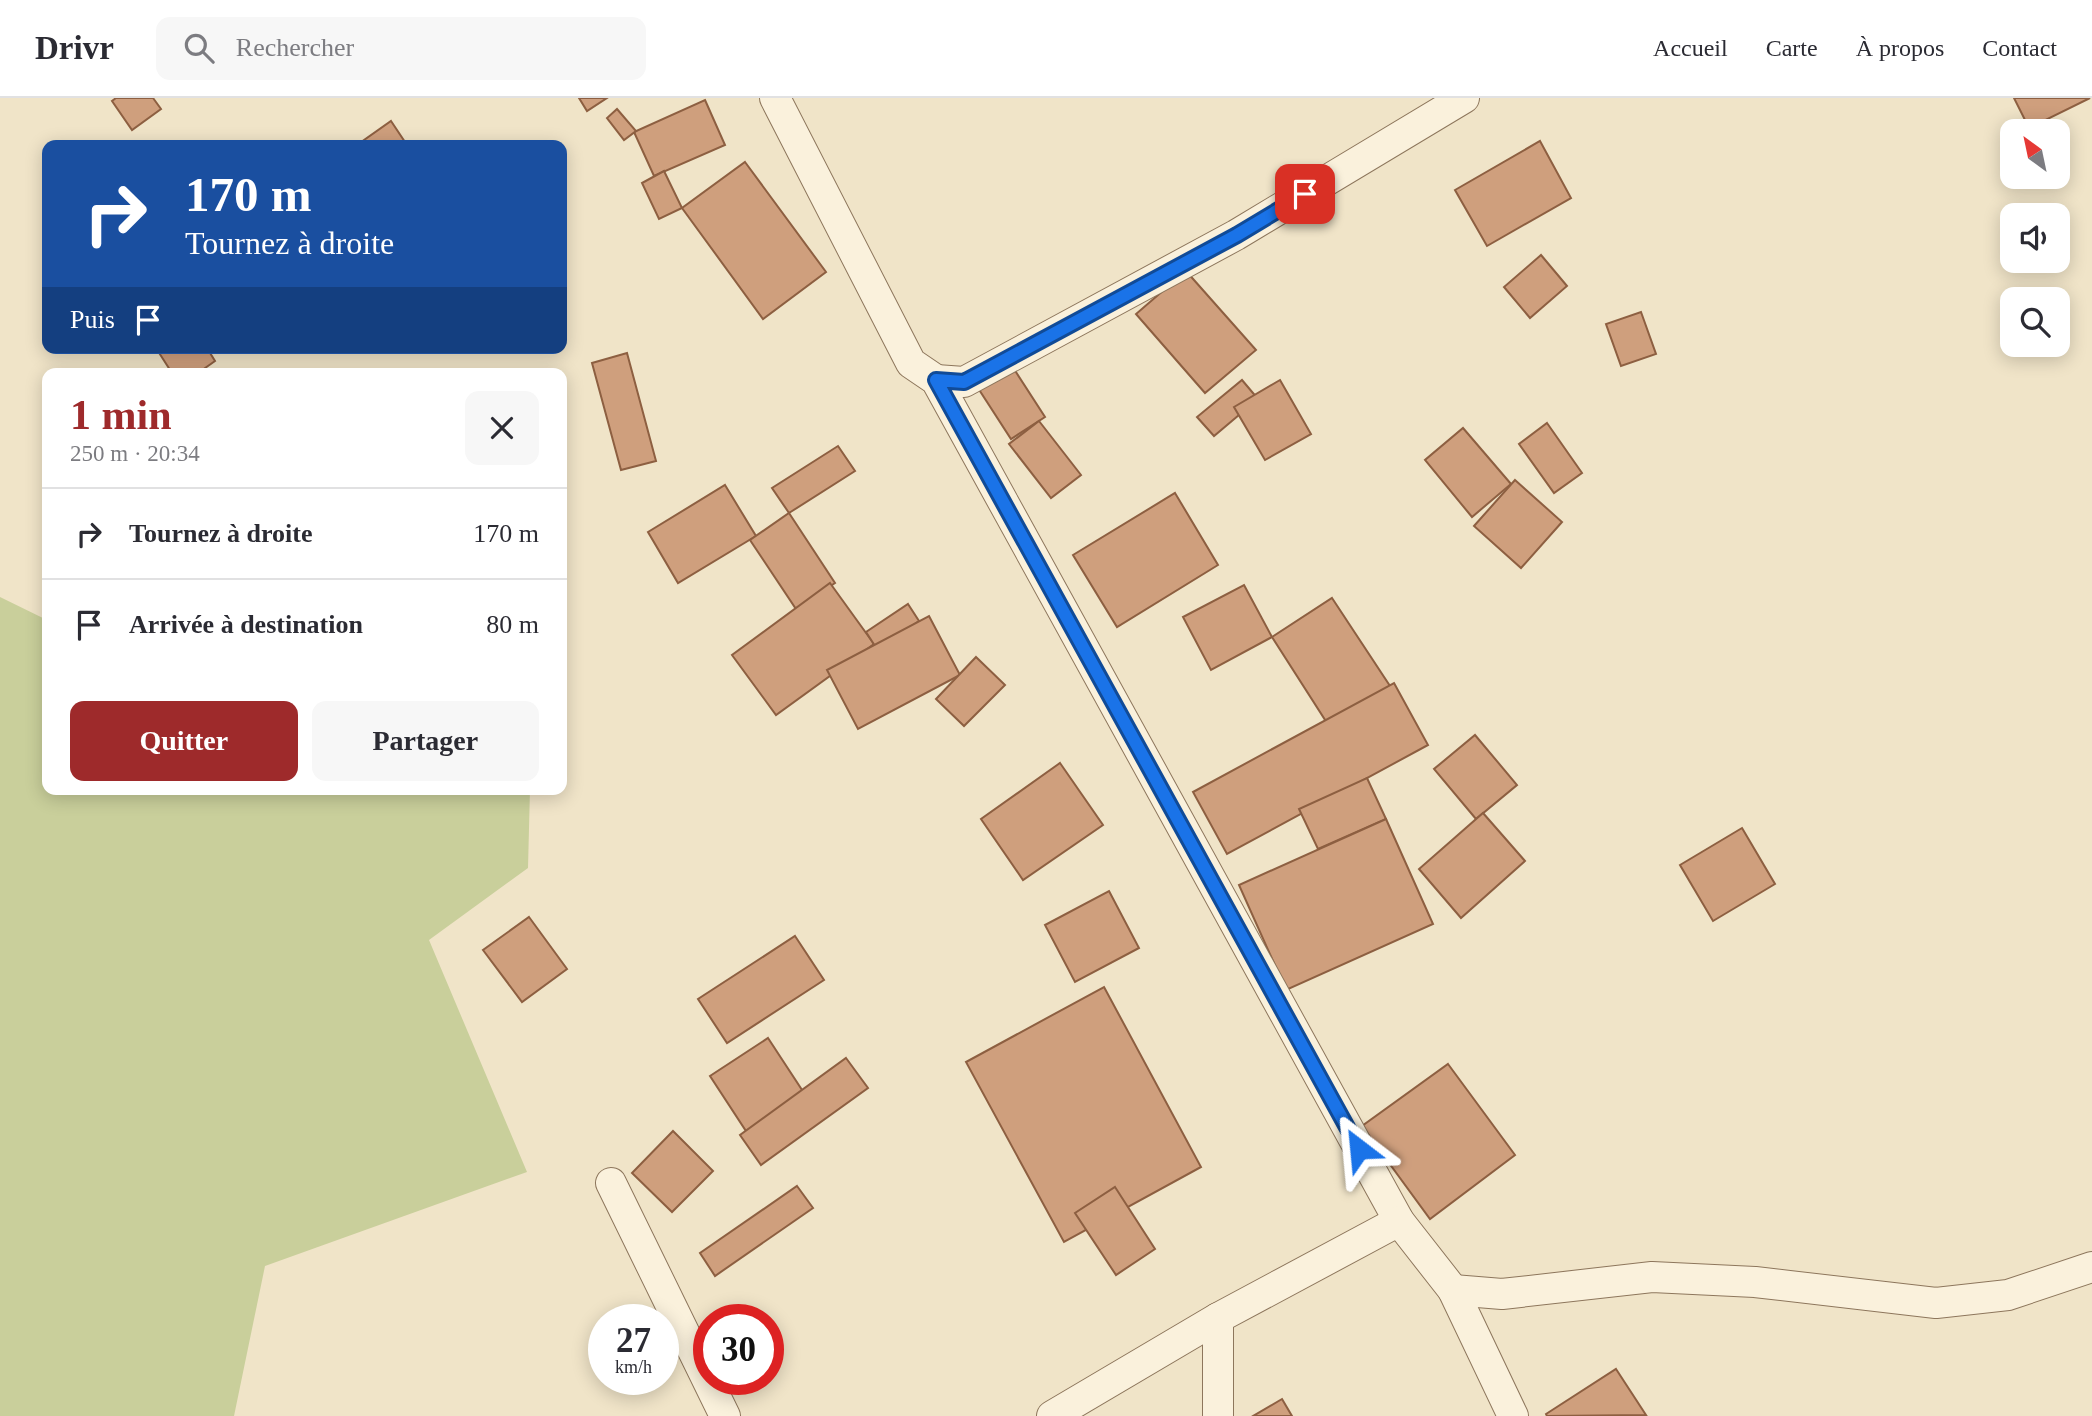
<!DOCTYPE html>
<html lang="fr">
<head>
<meta charset="utf-8">
<style>
	body { margin:0; font-family:Georgia,serif; background:#f7f7f7; color:#2b2b33; height:100vh; display:flex; flex-direction:column; font-size:26px; white-space:nowrap }
	* { box-sizing:border-box; margin:0 }
	p { font-size:23px; color:#7c7c81 }
	.icon { flex:none; width:38px; height:38px; fill:none; stroke:currentColor; stroke-width:2; stroke-linecap:round; stroke-linejoin:round }
	.map { position:relative; flex:1; overflow:hidden }
	.panel { position:absolute; left:42px; top:270px; width:525px; height:427px; display:flex; flex-direction:column; background:#fff; border-radius:14px; box-shadow:0 4px 18px #0003 }
	.panel>* { flex:none }
	.banner { position:absolute; left:42px; top:42px; width:525px; height:214px; border-radius:14px; box-shadow:0 4px 18px #0003; background:#1a4fa0; color:#fff; overflow:hidden }
	.needle { width:46px; rotate:327deg }
	.buttons { position:absolute; left:2000px; top:21px; display:grid; gap:14px }
	.buttons a { display:grid; place-items:center; width:70px; height:70px; border-radius:14px; background:#fff; box-shadow:0 4px 18px #0003; font-size:35px }
	.speed { position:absolute; left:588px; top:1206px; display:flex; gap:14px; font-size:35px; font-weight:700; text-align:center }
	.speed>* { display:grid; place-content:center; width:91px; height:91px; border-radius:50%; background:#fff; box-shadow:0 4px 18px #0003; line-height:1 }
	.speed small { font-size:18px; font-weight:400 }
	.speed .limit { border:10px solid #d22; background:#fff; color:#111 }
	.pin { position:absolute; display:grid; place-items:center; width:60px; height:60px; color:#fff; margin:-30px; border-radius:14px; box-shadow:0 4px 10px #0006 }
	.me { position:absolute; width:77px; margin:-38px; rotate:331deg; stroke-linejoin:round; filter:drop-shadow(0 0 5px #0008) }
	.turn { display:flex; align-items:center; gap:24px; height:147px; padding:0 28px; font-size:32px }
	.turn .icon { width:91px; height:91px; stroke-width:2.5 }
	.turn b { display:block; font-size:49px; line-height:60px }
	.then { display:flex; align-items:center; height:66px; padding:0 28px; background:#0003; gap:14px; font-size:26px }
	.round { display:grid; place-items:center; flex:none; width:74px; height:74px; border-radius:14px; background:#f7f7f7 }
	.headline { display:flex; align-items:center; justify-content:space-between; height:119px; padding:0 28px }
	h1 { font-size:42px; font-weight:800; line-height:52px; color:#9e2a2b }
	.button { display:flex; gap:14px; margin-top:auto; padding:14px 28px }
	.button a { flex:1; height:80px; border-radius:14px; background:#9e2a2b; color:#fff; font-size:28px; font-weight:800; line-height:80px; text-align:center }
	.button a+a { background:#f7f7f7; color:#2b2b33 }
	ul { padding:0; list-style:none }
	li { display:flex; align-items:center; gap:21px; height:91px; padding:0 28px; border-top:2px solid #e1e1e2 }
	li div { flex:1 }
	li b { display:block; font-size:26px }
	li em { font-style:normal }
	header { display:flex; align-items:center; gap:42px; box-sizing:border-box; height:98px; padding:0 35px; background:#fff; border-bottom:2px solid #e1e1e2 }
	header strong { font-size:33px }
	nav { display:flex; gap:38px; margin-inline-start:auto; font-size:24px }
	.search { width:490px; height:63px; background:#f7f7f7; display:flex; align-items:center; gap:18px; box-sizing:border-box; padding:0 24px; border-radius:14px; color:#7c7c81; font-size:26px }
	.map>svg:first-child { display:block }
	.green { fill:#c9cf9b }
	.building { fill:#cf9f7d; stroke:#8d5f41; stroke-width:2 }
	.lines { fill:none; stroke-linecap:round; stroke-linejoin:round }
	.minor-casing { stroke:#8d765c; stroke-width:32 }
	.minor { stroke:#faf1dc; stroke-width:30 }
	.route-casing { stroke:#114b97; stroke-width:18 }
	.route { stroke:#1a73e8; stroke-width:12 }
</style>
</head>
<body>
<header>
<strong>Drivr</strong>
<div class="search"><svg class="icon" aria-label="search" viewBox="0 0 24 24"><circle cx="10" cy="10" r="6"/><path d="M15 15l6 6"/></svg>Rechercher</div>
<nav><a>Accueil</a><a>Carte</a><a>À propos</a><a>Contact</a></nav>
</header>
<div class="map">
<svg width="2092" height="1318" viewBox="0 0 2092 1318">
	<rect width="100%" height="100%" fill="#f0e4c8"/>
	<!-- green -->
	<polygon class="green" points="0,499 47,522 47,691 530,691 528,770 429,842 527,1074 265,1168 234,1318 0,1318"/>
	<!-- building -->
	<g class="building">
		<polygon points="116,0 153,0 161,11 132,32 112,3"/>
		<polygon points="579,0 607,0 587,13"/>
		<polygon points="2014,0 2090,0 2029,30"/>
		<polygon points="705,2 725,47 654,78 634,34"/>
		<polygon points="617,11 636,33 624,42 607,20"/>
		<polygon points="391,23 407,47 357,47"/>
		<polygon points="1540,43 1571,100 1487,148 1455,92"/>
		<polygon points="745,64 826,174 763,221 682,110"/>
		<polygon points="664,73 682,110 659,121 642,85"/>
		<polygon points="1541,157 1567,188 1530,220 1504,189"/>
		<polygon points="1186,173 1256,252 1205,295 1136,216"/>
		<polygon points="1641,214 1656,256 1621,268 1606,226"/>
		<polygon points="156,250 207,250 215,263 198,275 172,275"/>
		<polygon points="627,255 656,363 621,372 592,265"/>
		<polygon points="1012,268 1045,319 1011,341 978,290"/>
		<polygon points="1242,282 1258,301 1214,338 1197,319"/>
		<polygon points="1280,282 1311,336 1265,362 1234,309"/>
		<polygon points="1039,323 1081,377 1051,400 1009,346"/>
		<polygon points="1547,325 1582,375 1554,395 1519,346"/>
		<polygon points="1463,330 1511,386 1472,419 1425,362"/>
		<polygon points="838,348 855,373 789,415 772,390"/>
		<polygon points="1515,382 1562,424 1521,470 1474,428"/>
		<polygon points="725,387 756,438 678,485 648,434"/>
		<polygon points="1175,395 1218,467 1117,529 1073,457"/>
		<polygon points="789,415 835,485 796,511 750,442"/>
		<polygon points="830,485 874,546 776,617 732,557"/>
		<polygon points="1244,487 1272,539 1211,572 1183,519"/>
		<polygon points="1332,500 1390,588 1329,628 1272,539"/>
		<polygon points="908,506 919,523 877,551 866,534"/>
		<polygon points="929,518 960,577 858,631 827,572"/>
		<polygon points="976,559 1005,587 964,628 936,601"/>
		<polygon points="1394,585 1428,647 1227,756 1193,694"/>
		<polygon points="1475,637 1517,687 1476,721 1434,671"/>
		<polygon points="1060,665 1103,727 1023,782 981,721"/>
		<polygon points="1367,680 1386,721 1318,751 1299,711"/>
		<polygon points="1483,715 1525,763 1461,820 1419,771"/>
		<polygon points="1386,721 1433,826 1286,892 1239,787"/>
		<polygon points="1742,730 1775,786 1713,823 1680,767"/>
		<polygon points="1109,793 1139,850 1075,884 1045,827"/>
		<polygon points="529,819 567,871 522,904 483,852"/>
		<polygon points="795,838 824,882 727,945 698,901"/>
		<polygon points="1104,889 1201,1069 1064,1144 966,964"/>
		<polygon points="768,940 804,995 746,1033 710,978"/>
		<polygon points="846,960 868,990 761,1067 740,1037"/>
		<polygon points="1448,966 1515,1057 1430,1121 1362,1028"/>
		<polygon points="673,1033 713,1073 672,1114 632,1075"/>
		<polygon points="797,1088 813,1110 715,1178 700,1155"/>
		<polygon points="1115,1089 1155,1151 1116,1177 1075,1115"/>
		<polygon points="1616,1271 1646,1317 1547,1318 1546,1316"/>
		<polygon points="1282,1301 1292,1318 1253,1318"/>
	</g>
	<g class="lines">
		<!-- minor casing -->
		<g class="minor-casing">
			<g id="minor">
				<polyline points="775,0 911,265 936,282 1399,1123 1453,1192 1513,1318"/>
				<polyline points="936,282 964,284 1236,137 1464,0"/>
				<polyline points="611,1085 725,1318"/>
				<polyline points="1453,1192 1502,1196 1652,1179 1755,1184 1936,1205 2008,1197 2092,1169"/>
				<polyline points="1052,1318 1218,1220 1399,1123"/>
				<polyline points="1218,1318 1218,1220"/>
			</g>
		</g>
		<!-- minor -->
		<use href="#minor" class="minor"/>
	</g>
	<g class="lines">
		<!-- route casing -->
		<g class="route-casing">
			<polyline id="route" points="1305,96 1237,137 964,284 936,282 1359,1051"/>
		</g>
		<!-- route -->
		<use href="#route" class="route"/>
	</g>
</svg>
<div class="buttons">
<a><svg class="needle" viewBox="-14 -14 28 28"><path d="M0-13l5 13h-10z" fill="#e53935"/><path d="M0 13l5-13h-10z" fill="#7c7c81"/></svg></a>
<a><svg class="icon" aria-label="sound" viewBox="0 0 24 24"><path d="M4 9h4l5-4v14l-5-4H4zM17 9q2 3 0 6"/></svg></a>
<a><svg class="icon" aria-label="search" viewBox="0 0 24 24"><circle cx="10" cy="10" r="6"/><path d="M15 15l6 6"/></svg></a>
</div>
<div class="speed"><div>27<small>km/h</small></div><div class="limit">30</div></div>
<div class="pin" style="left:1305px;top:96px;background:#d93025"><svg class="icon" aria-label="arrive" viewBox="0 0 24 24"><path d="M6 21V4h12l-3 4 3 4H6"/></svg></div>
<svg class="me" style="left:1359px;top:1051px" viewBox="-20 -20 40 40"><path d="M0-17L14 15 0 8-14 15z" fill="#1a73e8" stroke="#fff" stroke-width="4"/></svg>
<div class="banner">
<div class="turn"><svg class="icon" aria-label="right" viewBox="0 0 24 24"><path d="M7 20v-9h11M14 6l5 5-5 5"/></svg><div><b>170 m</b>Tournez à droite</div></div>
<div class="then">Puis<svg class="icon" aria-label="arrive" viewBox="0 0 24 24"><path d="M6 21V4h12l-3 4 3 4H6"/></svg></div>
</div>
<section class="panel">
<div class="headline"><div><h1>1 min</h1><p>250 m · 20:34</p></div><a class="round"><svg class="icon" aria-label="close" viewBox="0 0 24 24"><path d="M6 6l12 12M18 6L6 18"/></svg></a></div>
<ul>
<li><svg class="icon" aria-label="right" viewBox="0 0 24 24"><path d="M7 20v-9h11M14 6l5 5-5 5"/></svg><div><b>Tournez à droite</b></div><em>170 m</em></li>
<li><svg class="icon" aria-label="arrive" viewBox="0 0 24 24"><path d="M6 21V4h12l-3 4 3 4H6"/></svg><div><b>Arrivée à destination</b></div><em>80 m</em></li>
</ul>
<div class="button"><a>Quitter</a><a>Partager</a></div>
</section>
</div>
</body>
</html>
